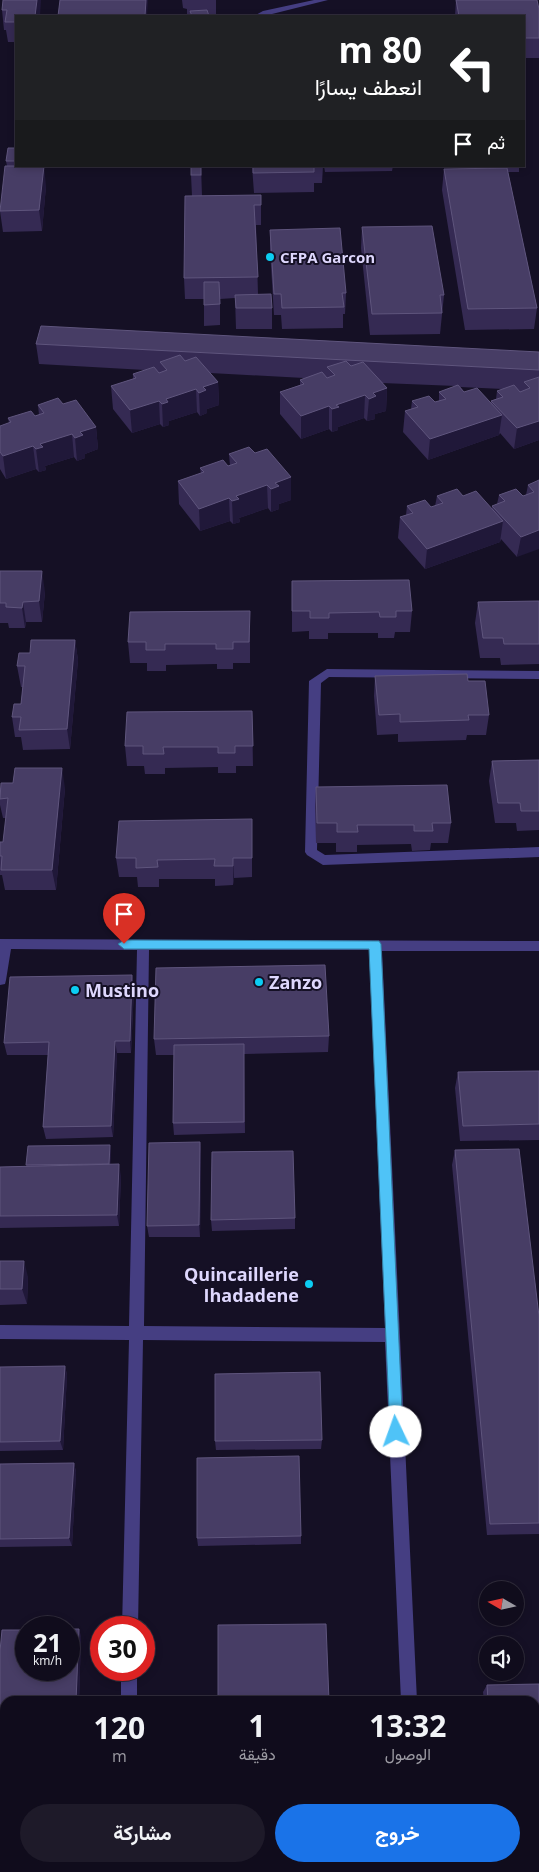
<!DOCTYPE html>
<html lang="ar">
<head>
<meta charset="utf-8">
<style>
	body { margin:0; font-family:"Open Sans",Vazirmatn,sans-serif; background:#1e1a29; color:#f1f3f6; direction:rtl; height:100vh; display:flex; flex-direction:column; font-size:19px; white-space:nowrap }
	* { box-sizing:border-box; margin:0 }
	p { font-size:16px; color:#9c9ba3 }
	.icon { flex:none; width:28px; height:28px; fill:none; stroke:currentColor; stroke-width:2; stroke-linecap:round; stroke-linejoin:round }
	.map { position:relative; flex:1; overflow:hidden; direction:ltr }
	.drawer { position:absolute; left:0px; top:1696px; width:540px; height:176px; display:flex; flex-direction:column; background:#100c1c; border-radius:15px 15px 0 0; box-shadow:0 2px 8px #0003,0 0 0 1px #302c3b; direction:rtl }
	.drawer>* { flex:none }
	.hud { position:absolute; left:15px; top:15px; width:510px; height:152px; border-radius:0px; box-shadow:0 2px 8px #0003,0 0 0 1px #302c3b; direction:rtl; background:#202124; color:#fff; overflow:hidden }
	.needle { width:32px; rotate:279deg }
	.fabs { position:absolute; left:479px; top:1581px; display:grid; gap:10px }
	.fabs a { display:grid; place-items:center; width:45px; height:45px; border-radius:50%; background:#100c1c; box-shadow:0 2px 8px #0003,0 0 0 1px #302c3b; font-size:25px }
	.speed { position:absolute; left:15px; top:1616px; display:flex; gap:10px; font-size:25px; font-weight:700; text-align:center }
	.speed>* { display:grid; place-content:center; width:65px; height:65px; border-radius:50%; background:#100c1c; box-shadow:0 2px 8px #0003,0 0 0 1px #302c3b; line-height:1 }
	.speed small { font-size:12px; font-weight:400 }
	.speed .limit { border:8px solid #d22; background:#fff; color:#111 }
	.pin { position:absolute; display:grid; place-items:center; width:42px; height:42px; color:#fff; margin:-51px -21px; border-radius:50% 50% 50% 0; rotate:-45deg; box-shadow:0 0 5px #0007 }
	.pin .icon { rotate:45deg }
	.me { position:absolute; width:55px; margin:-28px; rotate:357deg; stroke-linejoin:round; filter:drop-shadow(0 0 4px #0008) }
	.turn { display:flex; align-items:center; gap:18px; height:105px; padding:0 20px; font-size:22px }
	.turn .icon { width:65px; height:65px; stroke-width:2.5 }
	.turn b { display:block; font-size:35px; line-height:42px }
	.then { display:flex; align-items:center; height:48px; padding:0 20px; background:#0003; gap:10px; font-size:19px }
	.eta { display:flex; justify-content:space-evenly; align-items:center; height:85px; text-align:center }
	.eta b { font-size:30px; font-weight:700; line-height:35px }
	.primary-button { display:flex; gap:10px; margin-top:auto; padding:10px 20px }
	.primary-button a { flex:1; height:58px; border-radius:30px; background:#1a73e8; color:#fff; font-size:20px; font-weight:700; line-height:58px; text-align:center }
	.primary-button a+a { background:#1e1a29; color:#f1f3f6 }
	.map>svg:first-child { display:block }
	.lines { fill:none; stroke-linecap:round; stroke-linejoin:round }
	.minor { fill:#453e82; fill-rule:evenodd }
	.wall { fill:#352a53; fill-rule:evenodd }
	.shaded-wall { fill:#201839 }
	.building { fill:#473d65; stroke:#5f557d }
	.route { fill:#4fc3f7; stroke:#337fa1 }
	.poi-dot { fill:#0ccdf3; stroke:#151025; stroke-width:2 }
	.labels { text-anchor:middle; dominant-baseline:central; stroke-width:4; stroke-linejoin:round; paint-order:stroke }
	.far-poi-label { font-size:15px; font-weight:bold; fill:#ded7fd; stroke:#151025; text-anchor:start }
	.poi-label { font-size:18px; font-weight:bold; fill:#ded7fd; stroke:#151025; text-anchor:start }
</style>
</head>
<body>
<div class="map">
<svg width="539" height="1872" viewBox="0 0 539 1872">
	<rect width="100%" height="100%" fill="#151025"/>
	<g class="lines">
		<!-- minor -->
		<g class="minor">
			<polygon points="314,0 328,0 264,16 254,16 263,11"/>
			<polygon points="327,669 539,671 539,679 329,677 321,683 317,850 325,855 539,847 539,857 323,865 307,855 305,852 309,681"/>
			<path d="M0 939 539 941V951H382L417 1701H401L385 1342 143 1340 138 1628H122L129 1340 0 1339V1325L129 1326 137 950 11 949 6 980 5 984 0 985ZM149 950H369L385 1328 144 1326Z"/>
			<rect x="121" y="1670" width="16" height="31"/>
			<polygon points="0,1785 5,1786 5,1804 0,1803"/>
			<rect x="115" y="1868" width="18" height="4"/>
			<polygon points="407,1868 425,1868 426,1872 408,1872"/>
		</g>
	</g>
	<!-- wall -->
	<g class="wall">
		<polygon points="182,0 216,0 216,16 187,16 187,9 183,8"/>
		<polygon points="456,0 539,9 539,58 524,58 524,16 455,16"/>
		<polygon points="41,2 16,16 16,42 8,42 6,30 4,30 2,10"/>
		<polygon points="16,148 16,166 46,186 42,231 3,232 0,211 7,166 6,161"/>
		<polygon points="201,166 202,196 261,205 261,225 256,225 258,294 272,308 272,329 236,329 235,298 220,299 220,325 204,326 204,299 185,299 184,278 192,196 191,175"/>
		<polygon points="252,166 323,166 322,183 314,183 314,192 254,193"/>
		<polygon points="324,166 393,166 392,171 325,172"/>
		<polygon points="489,166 519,166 519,172 508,172 537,308 534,329 465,330 442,190 444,169 489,169"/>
		<polygon points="362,227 444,295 440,334 370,335 361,248"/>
		<polygon points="270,230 346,293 345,314 343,314 343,328 282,329 281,315 274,315 270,250"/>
		<path d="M36 344 539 352V440L514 449 500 433 499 435 428 460 403 432 405 411 411 409 412 401 435 402 439 401V392L456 386 382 383 387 388 386 411 375 414V419L367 421 364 418 338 427V430L332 432 329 429 301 439 280 414V392L300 385V380L304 378 210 373 218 382 219 405 207 409V413L200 416 197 412 169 421V425L163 427 160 424 132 433 113 409 111 386 133 379V374L145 370 39 364ZM460 387 503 389 497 391 496 399 491 401V403L464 392Z"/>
		<polygon points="63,404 96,427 98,449 85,454 85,458 77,461 74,457 45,466 46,470 39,472 36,469 6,479 0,469 0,426 9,423 8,418 35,416 39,415 38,405"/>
		<polygon points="255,453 291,477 291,500 279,504 279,509 271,512 268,508 239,518 240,522 233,524 230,521 200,531 179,504 178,481 201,474 200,468 230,466 229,454"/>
		<polygon points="539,480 517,557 501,539 500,542 425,569 398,538 400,517 406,515 407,506 431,507 435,506 437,496 463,496 492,509 492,506 497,504 499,495 523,496 526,495 528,485"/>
		<polygon points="0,571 45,592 42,622 26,622 25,628 9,628 8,623 0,623"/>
		<polygon points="292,581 412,611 410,632 395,632 394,638 378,638 378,633 328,633 328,639 309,639 309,631 292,632"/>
		<polygon points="539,601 539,664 501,665 500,658 480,658 475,623 478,602"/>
		<polygon points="250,631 250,663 233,663 233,669 217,669 217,664 166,665 166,671 147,671 147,663 130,663 128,642"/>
		<polygon points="75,640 78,660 70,749 23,750 21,737 15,737 12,717 21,704 23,687 21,687 17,666 30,653"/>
		<polygon points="375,676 468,681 489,715 486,735 467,735 466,740 398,742 398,734 377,735 374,696"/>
		<polygon points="252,711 253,766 236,766 236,773 218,773 218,767 165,768 165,774 145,774 144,766 127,766 125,746"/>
		<polygon points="539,760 539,830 517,831 516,823 495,823 489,781 492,761"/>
		<polygon points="316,787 451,823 448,843 431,843 430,850 412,851 411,844 357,845 357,852 336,852 336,843 316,843 315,807"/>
		<polygon points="0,788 65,788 56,890 5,890 2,875 0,875 0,842 3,842 6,818 3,818 0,805"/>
		<polygon points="252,819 252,877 234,878 233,885 215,886 215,879 159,879 159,887 138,887 137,877 119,877 116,858"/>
		<polygon points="132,975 134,988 131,1053 117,1053 113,1137 46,1139 43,1127 48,1055 7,1055 4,1043"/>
		<polygon points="329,1036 328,1052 244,1054 245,1133 174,1135 173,1123 174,1055 156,1055 154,1039"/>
		<polygon points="539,1071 539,1140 460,1141 455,1088 458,1072"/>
		<polygon points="200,1142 201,1154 200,1237 149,1237 147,1226"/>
		<polygon points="455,1150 539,1316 539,1534 487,1535 452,1165"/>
		<polygon points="111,1151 110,1165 121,1176 119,1226 0,1228 0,1167 27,1166 26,1165"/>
		<polygon points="295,1218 295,1229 212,1231 211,1220"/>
		<polygon points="0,1261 28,1277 27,1304 0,1305"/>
		<polygon points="65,1366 67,1375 63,1450 0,1451 0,1367"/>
		<polygon points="322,1440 321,1449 216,1450 215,1441"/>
		<polygon points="74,1463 76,1472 72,1546 0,1547 0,1464"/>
		<polygon points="301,1536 301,1544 198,1546 197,1538"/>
		<polygon points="81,1636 79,1701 5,1701 5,1742 0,1742 0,1651"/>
		<polygon points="539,1684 539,1785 535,1785 535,1701 484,1701 483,1692 487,1685"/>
	</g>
	<!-- shaded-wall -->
	<g class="shaded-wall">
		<polygon points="37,0 41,0 40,16 35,16"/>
		<polygon points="146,0 148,0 147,16 145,16"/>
		<polygon points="44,166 46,186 42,231 39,210"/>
		<polygon points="218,382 219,405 207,409 207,413 200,416 199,393 203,387"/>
		<polygon points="387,388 386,411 375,414 375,419 367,421 369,399 373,393"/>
		<polygon points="196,389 197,412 169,421 169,425 163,427 162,404 166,399"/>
		<polygon points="365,395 364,418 338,427 338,430 332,432 332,409 336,405"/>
		<polygon points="159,401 160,424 132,433 130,410"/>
		<polygon points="329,406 329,429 301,439 301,416"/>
		<polygon points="502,415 499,435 428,460 430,439"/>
		<polygon points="539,421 539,440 514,449 517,428"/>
		<polygon points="96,427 98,449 85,454 85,458 77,461 75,438 80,432"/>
		<polygon points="72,434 74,457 45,466 46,470 39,472 36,449 40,444"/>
		<polygon points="33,446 36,469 6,479 3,456"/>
		<polygon points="291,477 291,500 279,504 279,509 271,512 271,489 275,483"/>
		<polygon points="267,485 268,508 239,518 240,522 233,524 232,501 236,496"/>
		<polygon points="229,498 230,521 200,531 199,509"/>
		<polygon points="503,521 500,542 425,569 427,549"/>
		<polygon points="539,530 539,549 517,557 521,537"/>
		<polygon points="42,571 45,592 42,622 39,601"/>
		<polygon points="23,602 26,622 25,628 22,608"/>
		<polygon points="75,640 78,660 70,749 67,729"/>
		<polygon points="62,768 65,788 56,890 52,870"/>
		<polygon points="233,858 234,878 233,885"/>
		<polygon points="132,975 134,988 131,1053 130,1041"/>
		<polygon points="115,1041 117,1053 113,1137 111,1126"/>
		<polygon points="200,1142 201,1154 200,1237 199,1225"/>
		<polygon points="110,1145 111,1151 110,1170 109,1164"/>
		<polygon points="119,1164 121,1176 119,1226 117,1215"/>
		<polygon points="24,1261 28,1277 27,1304 22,1289"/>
		<polygon points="65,1366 67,1375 63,1450 60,1441"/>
		<polygon points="74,1463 76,1472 72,1546 69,1538"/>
		<polygon points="79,1629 81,1636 79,1701 76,1701"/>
		<polygon points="109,1868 112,1868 112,1872 108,1872"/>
	</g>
	<!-- building -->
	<g class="building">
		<polygon points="3,0 37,0 35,16 16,16 16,22 5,22 7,10 2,10"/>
		<polygon points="60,0 146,0 145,16 58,16"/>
		<polygon points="456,0 537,0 539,9 539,38 524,38 524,16 459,16"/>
		<polygon points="207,10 209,16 192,16 190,11"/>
		<polygon points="8,148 16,148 16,161 6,161"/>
		<polygon points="5,166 44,166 39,210 0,211"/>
		<rect x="191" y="166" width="10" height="9"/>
		<polygon points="253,166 314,166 314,172 253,173"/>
		<polygon points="507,168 537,308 468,309 444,169"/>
		<polygon points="261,195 261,205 254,205 258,277 184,278 185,196"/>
		<polygon points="432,226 444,295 440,295 442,313 372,314 362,227"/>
		<polygon points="340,228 346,293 342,293 344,307 282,308 281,294 274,294 270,230"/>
		<polygon points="204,282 219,282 220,304 204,305"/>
		<polygon points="271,294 272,308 236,308 235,295"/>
		<polygon points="41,326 539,352 539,370 36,344"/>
		<polygon points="180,355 185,361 196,357 218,382 203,387 206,390 199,393 196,389 166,399 168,402 162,404 159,401 130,410 111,386 136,378 133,374 154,367 159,373 167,370 160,362"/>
		<polygon points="346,361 351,366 363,362 387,388 373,393 376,396 369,399 365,395 336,405 339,407 332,409 329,406 301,416 280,392 304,384 300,380 322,372 327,378 335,375 327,367"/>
		<polygon points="539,377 539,421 517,428 491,401 503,397 497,391 514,385 520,392 530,388 524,382"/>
		<polygon points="458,385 464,392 477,388 502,415 430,439 405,411 418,407 412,401 429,396 435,402 446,399 439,392"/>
		<polygon points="58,398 63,404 76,400 96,427 80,432 83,435 75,438 72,434 40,444 43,447 36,449 33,446 3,456 0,452 0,426 11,422 8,418 31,411 35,416 44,413 38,405"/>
		<polygon points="249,447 255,453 267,449 291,477 275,483 279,486 271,489 267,485 236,496 239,499 232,501 229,498 199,509 178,481 204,472 200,468 223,460 228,466 237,463 229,454"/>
		<polygon points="539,480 539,530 521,537 492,506 505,501 499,495 516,489 523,496 534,492 528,485"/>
		<polygon points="457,489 463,496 476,491 503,521 427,549 400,517 413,513 407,506 425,500 431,507 443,503 437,496"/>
		<polygon points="0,571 42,571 39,601 23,602 22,608 6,607 6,603 0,603"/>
		<polygon points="409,580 412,611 396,611 396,617 380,617 379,612 329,613 329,618 310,618 310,611 292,611 292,581"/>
		<polygon points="539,601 539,644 504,644 503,638 483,638 478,602"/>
		<polygon points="250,611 249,642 233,642 233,649 216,649 216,644 165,644 165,650 146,650 146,642 128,642 130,612"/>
		<polygon points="31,640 75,640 67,729 19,730 21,717 12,717 14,704 21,704 25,666 17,666 19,653 30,653"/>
		<polygon points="467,674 468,681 485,681 489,715 468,715 469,720 400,722 400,714 379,715 375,676"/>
		<polygon points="252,711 253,746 235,746 235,753 218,753 218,747 163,747 164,754 143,754 143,746 125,746 127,712"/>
		<polygon points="539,760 539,811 521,811 520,803 498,803 492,761"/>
		<polygon points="15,768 62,768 52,870 1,870 2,856 0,856 0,842 3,842 8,798 0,799 1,783 13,783"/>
		<polygon points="447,785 451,823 432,823 433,831 414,831 414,825 357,825 358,832 337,832 337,823 317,823 316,787"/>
		<polygon points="252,819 252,858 233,858 233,866 214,866 215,859 157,860 158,867 136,868 136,858 116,858 119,821"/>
		<polygon points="325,965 329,1036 154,1039 156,968"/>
		<polygon points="132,975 130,1041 115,1041 111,1126 43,1127 49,1042 4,1043 10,977"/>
		<polygon points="244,1044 244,1122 173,1123 174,1045"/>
		<polygon points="539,1071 539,1124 463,1126 458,1072"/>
		<polygon points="200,1142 199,1225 147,1226 149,1143"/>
		<polygon points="110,1145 109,1164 26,1165 28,1146"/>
		<polygon points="519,1149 539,1316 539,1523 490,1524 455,1150"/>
		<polygon points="293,1151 295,1218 211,1220 212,1152"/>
		<polygon points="119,1164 117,1215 0,1216 0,1167"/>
		<polygon points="0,1261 24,1261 22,1289 0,1289"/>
		<polygon points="65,1366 60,1441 0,1442 0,1367"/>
		<polygon points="320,1372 322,1440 215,1441 215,1374"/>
		<polygon points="299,1456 301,1536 197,1538 197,1458"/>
		<polygon points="74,1463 69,1538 0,1539 0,1464"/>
		<polygon points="326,1624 329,1701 218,1701 218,1625"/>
		<polygon points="69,1629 79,1629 76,1701 5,1701 5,1736 0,1736 0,1651 2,1630 26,1630 26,1670 69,1670"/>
		<polygon points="539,1684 539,1780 535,1780 535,1701 488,1701 487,1685"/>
		<polygon points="0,1822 5,1822 5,1868 44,1868 43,1872 0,1872"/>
		<polygon points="44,1868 109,1868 108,1872 43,1872"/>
	</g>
	<!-- route -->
	<polygon class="route" points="124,940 379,941 381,944 403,1432 401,1436 396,1438 392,1436 390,1432 369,949 124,949 118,944"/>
	<!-- markers -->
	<g class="poi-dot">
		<circle cx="270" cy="257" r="5"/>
		<circle cx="259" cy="982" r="5"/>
		<circle cx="75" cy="990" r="5"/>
		<circle cx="309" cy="1284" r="5"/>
	</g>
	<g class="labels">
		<!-- far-poi labels -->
		<g class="far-poi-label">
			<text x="280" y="257">CFPA Garcon</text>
		</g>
		<!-- poi labels -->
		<g class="poi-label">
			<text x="269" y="982">Zanzo</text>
			<text x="85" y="990">Mustino</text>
			<text x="299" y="1274" text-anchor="end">Quincaillerie<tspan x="299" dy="21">Ihadadene</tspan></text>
		</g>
	</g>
</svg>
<div class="fabs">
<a><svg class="needle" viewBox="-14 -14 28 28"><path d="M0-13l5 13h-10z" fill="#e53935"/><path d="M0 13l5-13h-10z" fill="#9c9ba3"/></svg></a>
<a><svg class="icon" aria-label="sound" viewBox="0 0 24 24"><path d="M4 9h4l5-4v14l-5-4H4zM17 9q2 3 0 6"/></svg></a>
</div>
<div class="speed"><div>21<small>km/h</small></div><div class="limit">30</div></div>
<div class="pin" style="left:124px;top:944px;background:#d93025"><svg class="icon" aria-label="arrive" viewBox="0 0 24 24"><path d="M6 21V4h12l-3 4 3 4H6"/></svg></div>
<svg class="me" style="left:396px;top:1432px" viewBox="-20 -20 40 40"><circle r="19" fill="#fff"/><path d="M0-13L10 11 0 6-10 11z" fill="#4fc3f7"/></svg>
<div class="hud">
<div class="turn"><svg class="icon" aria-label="left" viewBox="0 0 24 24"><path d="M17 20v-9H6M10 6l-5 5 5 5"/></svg><div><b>80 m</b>انعطف يسارًا</div></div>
<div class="then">ثم<svg class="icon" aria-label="arrive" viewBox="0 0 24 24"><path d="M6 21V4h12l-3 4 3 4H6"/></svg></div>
</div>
<section class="drawer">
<div class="eta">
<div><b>13:32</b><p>الوصول</p></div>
<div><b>1</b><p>دقيقة</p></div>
<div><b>120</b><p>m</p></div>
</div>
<div class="primary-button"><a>خروج</a><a>مشاركة</a></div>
</section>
</div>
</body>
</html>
